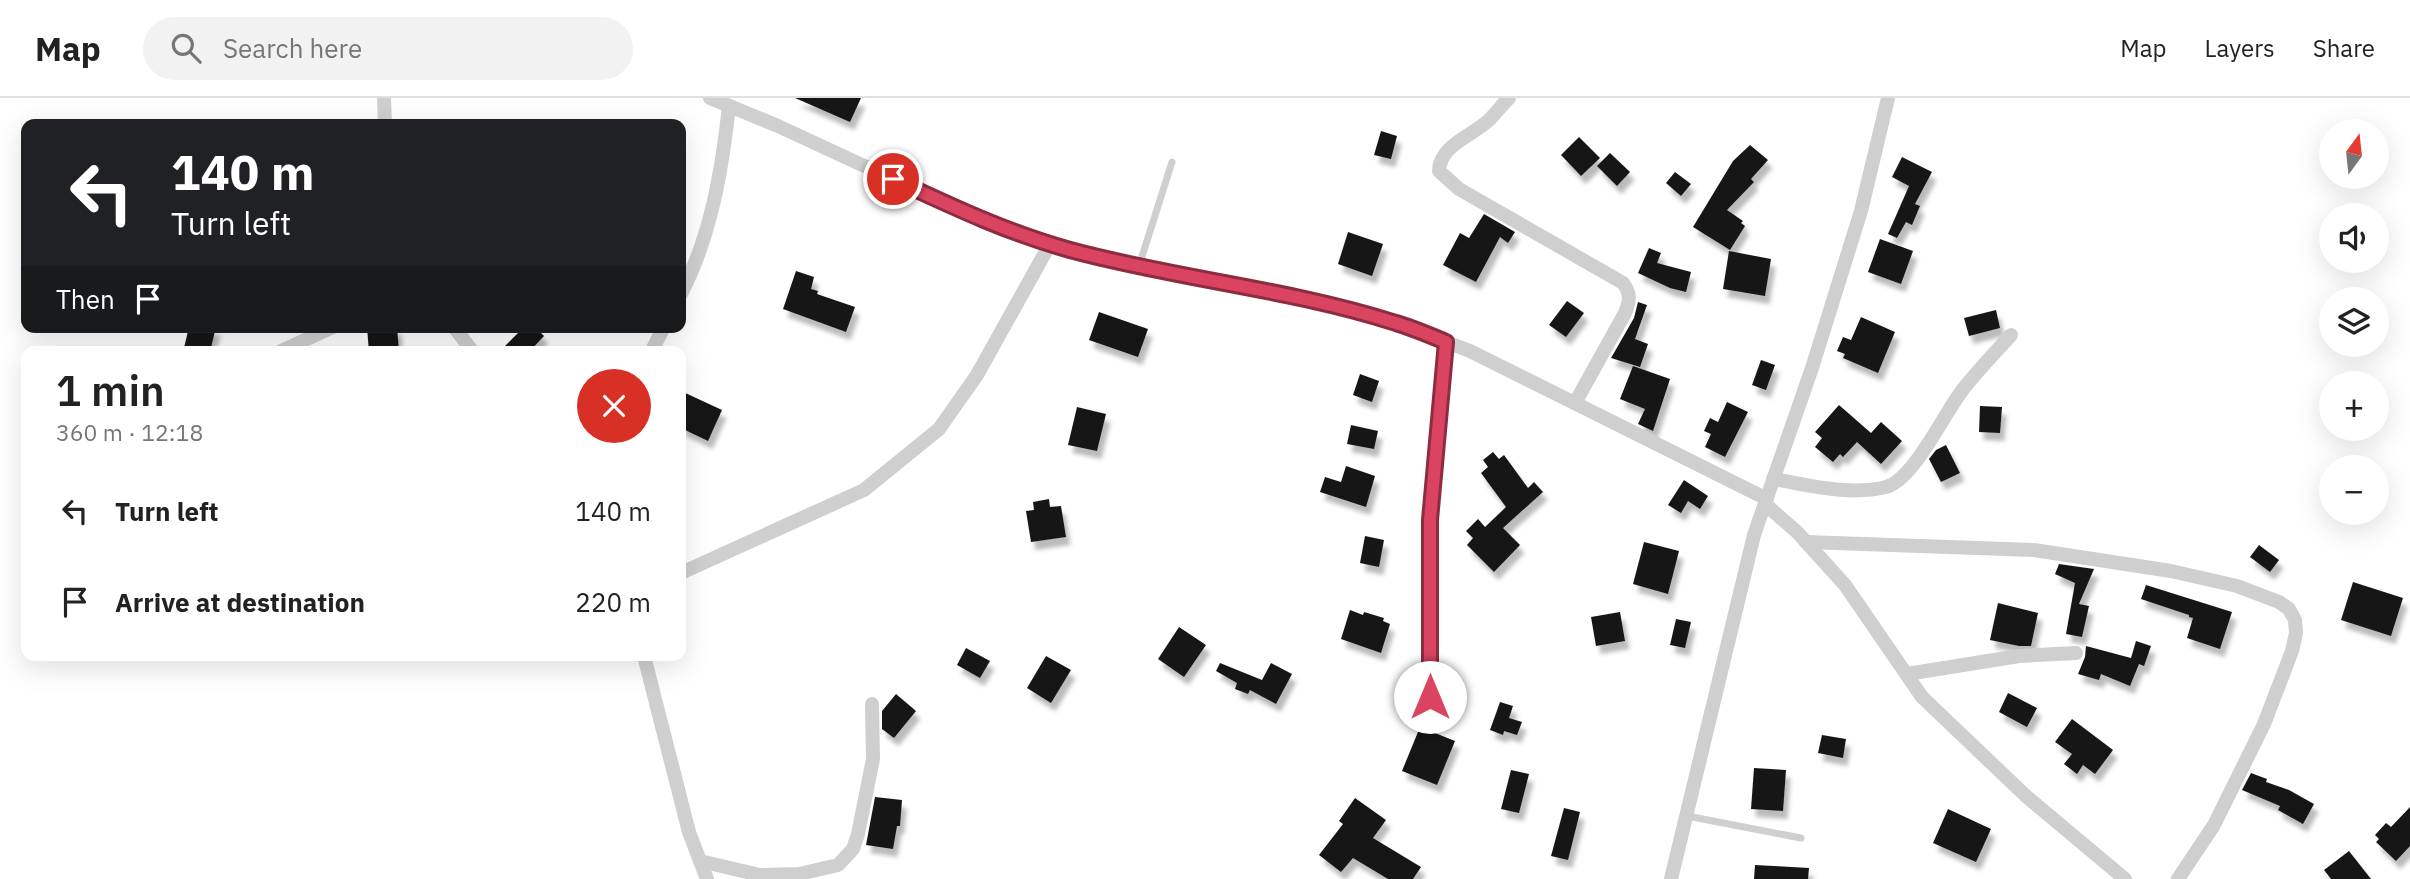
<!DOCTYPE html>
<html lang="en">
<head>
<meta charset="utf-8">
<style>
	body { margin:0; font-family:"IBM Plex Sans",sans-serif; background:#f2f2f2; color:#222; height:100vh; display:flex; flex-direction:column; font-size:26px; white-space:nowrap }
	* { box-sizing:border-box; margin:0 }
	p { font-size:23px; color:#767676 }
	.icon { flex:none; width:38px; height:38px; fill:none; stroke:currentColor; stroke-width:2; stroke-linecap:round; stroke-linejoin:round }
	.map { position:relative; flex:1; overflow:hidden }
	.details { position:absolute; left:21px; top:248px; width:665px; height:315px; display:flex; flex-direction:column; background:#fff; border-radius:14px; box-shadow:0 7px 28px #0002 }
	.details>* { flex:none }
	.hud { position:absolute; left:21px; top:21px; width:665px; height:214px; border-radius:14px; box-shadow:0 7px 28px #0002; background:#202124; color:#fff; overflow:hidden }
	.needle { width:46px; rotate:15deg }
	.fabs { position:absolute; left:2319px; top:21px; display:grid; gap:14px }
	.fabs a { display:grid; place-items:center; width:70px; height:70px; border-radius:50%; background:#fff; box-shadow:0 7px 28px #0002; font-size:35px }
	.pin { position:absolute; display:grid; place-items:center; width:60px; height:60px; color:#fff; margin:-30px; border:4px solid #fff; border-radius:50%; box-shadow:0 2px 7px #0007 }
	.me { position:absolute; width:77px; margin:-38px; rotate:0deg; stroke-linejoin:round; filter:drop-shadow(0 0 5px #0008) }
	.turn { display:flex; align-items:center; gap:24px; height:147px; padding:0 35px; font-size:32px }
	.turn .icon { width:91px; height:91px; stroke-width:2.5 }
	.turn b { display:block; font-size:49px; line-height:60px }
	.then { display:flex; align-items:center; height:66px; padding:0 35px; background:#0003; gap:14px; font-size:26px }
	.round { display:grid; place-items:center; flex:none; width:74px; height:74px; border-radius:37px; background:#f2f2f2 }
	.headline { display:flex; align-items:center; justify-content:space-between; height:119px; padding:0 35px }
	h1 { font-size:42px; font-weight:600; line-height:52px }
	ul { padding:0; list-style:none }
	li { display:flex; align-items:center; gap:21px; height:91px; padding:0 35px }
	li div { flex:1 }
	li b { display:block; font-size:26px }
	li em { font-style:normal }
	header { display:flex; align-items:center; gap:42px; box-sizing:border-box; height:98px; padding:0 35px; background:#fff; border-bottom:2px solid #e0e0e0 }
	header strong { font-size:33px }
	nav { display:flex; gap:38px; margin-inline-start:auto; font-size:24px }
	.search { width:490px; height:63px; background:#f2f2f2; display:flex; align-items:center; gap:18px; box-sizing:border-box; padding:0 24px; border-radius:38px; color:#767676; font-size:26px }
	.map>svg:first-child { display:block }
	.building { fill:#191919; filter:url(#shadow) }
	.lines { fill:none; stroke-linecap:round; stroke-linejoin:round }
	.service { stroke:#cfcfcf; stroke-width:7 }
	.minor { stroke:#cfcfcf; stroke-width:14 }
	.route-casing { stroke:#8e2c3f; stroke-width:18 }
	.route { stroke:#da4461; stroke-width:12 }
</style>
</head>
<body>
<header>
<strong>Map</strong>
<div class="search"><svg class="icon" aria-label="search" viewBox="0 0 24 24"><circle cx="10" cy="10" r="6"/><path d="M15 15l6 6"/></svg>Search here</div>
<nav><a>Map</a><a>Layers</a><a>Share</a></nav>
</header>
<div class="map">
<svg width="2410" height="781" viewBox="0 0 2410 781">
	<defs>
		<filter id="shadow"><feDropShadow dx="4.5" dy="8" stdDeviation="2" flood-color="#0004"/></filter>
	</defs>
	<rect width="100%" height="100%" fill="#fff"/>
	<!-- building -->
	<g class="building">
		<polygon points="795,0 861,0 850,24"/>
		<polygon points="1381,33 1397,38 1391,61 1374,57"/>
		<polygon points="1579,39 1600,60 1581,78 1561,57"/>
		<polygon points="1750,47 1768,62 1751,81 1754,84 1727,112 1743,123 1741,125 1745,128 1730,152 1693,129 1733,63"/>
		<polygon points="1610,55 1630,74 1617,88 1597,68"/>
		<polygon points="1902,59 1932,74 1915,106 1920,108 1912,127 1906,124 1897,140 1888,136 1909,88 1892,79"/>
		<polygon points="1675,74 1691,86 1681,98 1666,85"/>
		<polygon points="1484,116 1515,134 1508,145 1500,139 1476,184 1443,167 1460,135 1469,140"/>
		<polygon points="1348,134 1383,146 1372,178 1338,166"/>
		<polygon points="1880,141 1913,153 1901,186 1868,174"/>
		<polygon points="1649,150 1661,155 1657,165 1691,174 1686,194 1670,190 1638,175"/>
		<polygon points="1729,153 1771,161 1765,198 1723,191"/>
		<polygon points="796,173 814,179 811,191 818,193 817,196 855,209 846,234 783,211"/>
		<polygon points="1567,203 1584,215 1566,239 1549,227"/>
		<polygon points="1638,204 1647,207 1635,241 1648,246 1640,269 1611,260 1634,220"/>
		<polygon points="1996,212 2000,230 1969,238 1964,220"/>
		<polygon points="1099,214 1148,231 1138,259 1089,242"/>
		<polygon points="1861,219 1895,234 1878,275 1843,260 1845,256 1837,253 1843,239 1851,242"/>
		<polygon points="189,229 216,229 210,254 183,254"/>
		<polygon points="367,229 397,229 399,254 369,254"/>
		<polygon points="524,229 535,229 544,238 529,254 499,254"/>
		<polygon points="1761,262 1775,267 1766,292 1752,287"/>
		<polygon points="1633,268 1670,281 1653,333 1638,326 1645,311 1620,301"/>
		<polygon points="1360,276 1379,283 1372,304 1353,297"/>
		<polygon points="681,293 722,312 708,343 681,330"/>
		<polygon points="1727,304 1748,314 1725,359 1705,349 1711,336 1704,333 1710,320 1718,324"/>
		<polygon points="1839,307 1871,335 1881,324 1902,343 1881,366 1857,344 1843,359 1840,356 1833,364 1815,349 1822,340 1815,334"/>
		<polygon points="1980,308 2002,309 2000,335 1979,334"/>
		<polygon points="1077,309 1106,316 1097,353 1068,347"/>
		<polygon points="1351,327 1378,333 1374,351 1347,346"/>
		<polygon points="1946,347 1960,375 1941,384 1929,361 1936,352"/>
		<polygon points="1493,354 1499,361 1504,357 1528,390 1534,384 1543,394 1503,430 1520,447 1494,474 1467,447 1473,440 1466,433 1478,421 1485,429 1506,409 1481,375 1488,369 1483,362"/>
		<polygon points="1346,368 1375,378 1366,409 1320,394 1325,379 1341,384"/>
		<polygon points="1684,382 1708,398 1700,411 1688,403 1681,415 1668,407"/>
		<polygon points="1049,401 1050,409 1061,408 1066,439 1031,444 1026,413 1034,412 1033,404"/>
		<polygon points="1365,438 1384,442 1379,469 1360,465"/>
		<polygon points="1644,444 1679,453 1668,496 1633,486"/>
		<polygon points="2259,447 2279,462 2270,474 2250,459"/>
		<polygon points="2059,466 2094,471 2079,506 2089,508 2082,539 2066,536 2075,485 2055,476"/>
		<polygon points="2353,484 2403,500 2391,538 2341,522"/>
		<polygon points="2146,487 2232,514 2220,551 2187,540 2193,520 2189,519 2189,517 2141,501"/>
		<polygon points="1998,505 2038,515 2031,548 2019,548 1990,542"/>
		<polygon points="1350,512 1363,517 1364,514 1384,520 1383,523 1390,526 1381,555 1341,541"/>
		<polygon points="1620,514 1625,543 1596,548 1591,519"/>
		<polygon points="1676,521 1691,524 1685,550 1670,547"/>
		<polygon points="1179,529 1206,547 1184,579 1158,561"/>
		<polygon points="2136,543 2151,548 2144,568 2139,566 2130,588 2101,576 2099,582 2078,576 2085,559 2086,548 2131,560"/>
		<polygon points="966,550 990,563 980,580 957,567"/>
		<polygon points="1046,558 1071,572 1051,605 1027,590"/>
		<polygon points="1220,565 1262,582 1271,565 1292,576 1276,606 1250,592 1248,596 1235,591 1237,585 1216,573"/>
		<polygon points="2008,595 2037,610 2027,629 1999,614"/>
		<polygon points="896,596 916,613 894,640 882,631 882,613"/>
		<polygon points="1500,604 1513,608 1509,620 1522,624 1517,637 1504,633 1503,637 1490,632"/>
		<polygon points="2072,621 2113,652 2095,676 2083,667 2077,676 2064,666 2072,656 2055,644"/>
		<polygon points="1420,629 1455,643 1437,687 1402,673"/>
		<polygon points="1822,637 1846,641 1843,660 1818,655"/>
		<polygon points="1754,670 1786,672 1783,713 1751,711"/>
		<polygon points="1511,672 1529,676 1519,715 1501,711"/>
		<polygon points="2251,675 2267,681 2266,684 2289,692 2314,706 2303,726 2278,712 2280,708 2242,692"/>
		<polygon points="875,699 902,702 900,728 897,728 893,751 866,747"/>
		<polygon points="1355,700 1386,722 1373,740 1421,769 1413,781 1388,781 1353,760 1341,774 1319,757 1343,726 1339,723"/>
		<polygon points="2410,709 2410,748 2396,763 2376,744 2379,741 2375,737 2386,725 2391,729"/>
		<polygon points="1564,710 1580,714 1568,762 1551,758"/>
		<polygon points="1948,711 1991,731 1976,764 1933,745"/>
		<polygon points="2349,753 2371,781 2331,781 2324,772"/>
		<polygon points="1755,767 1809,770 1808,781 1754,781"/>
	</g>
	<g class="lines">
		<!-- service -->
		<g class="service">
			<polyline points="1139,168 1172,64"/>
			<polyline points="1687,718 1801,740"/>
		</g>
		<!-- minor -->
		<g class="minor">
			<polyline points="384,0 385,26"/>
			<polyline points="710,0 778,28 985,124 1050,146 1123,165 1304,201 1396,225 1470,253 1767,401"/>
			<path d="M1509 0C1502 7 1496 15 1489 22 1472 38 1440 47 1439 73L1459 91 1623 185C1631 196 1630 203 1625 215L1575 305"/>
			<path d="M681 196C711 138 722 72 729 8"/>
			<polyline points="454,229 473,254"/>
			<polyline points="279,254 333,229"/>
			<polyline points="651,254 664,229"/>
			<path d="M1773 381C1809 387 1849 398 1886 389 1913 382 1943 318 1961 294 1976 274 1994 256 2011 237"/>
			<polyline points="1765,406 1797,434 1845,487 1922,599 2027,699 2125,781"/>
			<polyline points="1806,444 2034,452 2171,473 2237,488 2279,504 2289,511 2295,522 2296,535 2292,553 2264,626 2214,727 2178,781"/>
			<polyline points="681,475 864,392 939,331 977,277 1050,146"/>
			<polyline points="644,558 689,734 707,781"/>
			<polyline points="1907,576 2019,558 2076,555"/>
			<polyline points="1430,599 1430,423 1446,244"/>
			<polyline points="700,763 760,777 799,776 838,767 853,751 858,736 873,661 872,606"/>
			<polyline points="1671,781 1754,437 1812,270 1861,113 1888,0"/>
		</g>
	</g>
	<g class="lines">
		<!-- route casing -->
		<g class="route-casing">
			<path id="route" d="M893 81C951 108 1008 135 1070 152 1177 181 1290 191 1396 225 1413 230 1429 237 1446 244L1430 422V599"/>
		</g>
		<!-- route -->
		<use href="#route" class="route"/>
	</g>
</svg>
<div class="fabs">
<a><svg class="needle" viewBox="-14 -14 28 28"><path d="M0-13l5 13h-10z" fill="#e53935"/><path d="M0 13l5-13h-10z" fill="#767676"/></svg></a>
<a><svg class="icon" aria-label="sound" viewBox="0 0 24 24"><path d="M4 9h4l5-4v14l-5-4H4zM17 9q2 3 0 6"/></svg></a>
<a><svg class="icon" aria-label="layers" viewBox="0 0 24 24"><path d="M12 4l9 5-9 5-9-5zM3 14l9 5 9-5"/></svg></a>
<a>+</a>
<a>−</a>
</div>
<div class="pin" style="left:893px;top:81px;background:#d93025"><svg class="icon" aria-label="arrive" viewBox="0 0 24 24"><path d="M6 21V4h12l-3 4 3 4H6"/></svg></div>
<svg class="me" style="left:1430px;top:599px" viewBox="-20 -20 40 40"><circle r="19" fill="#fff"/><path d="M0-13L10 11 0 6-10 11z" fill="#da4461"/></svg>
<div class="hud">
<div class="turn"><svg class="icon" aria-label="left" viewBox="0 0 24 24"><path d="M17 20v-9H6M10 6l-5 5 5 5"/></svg><div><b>140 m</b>Turn left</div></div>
<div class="then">Then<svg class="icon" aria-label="arrive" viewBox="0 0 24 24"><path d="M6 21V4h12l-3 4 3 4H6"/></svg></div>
</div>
<section class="details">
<div class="headline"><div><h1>1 min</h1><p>360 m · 12:18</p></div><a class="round" style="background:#d93025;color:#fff"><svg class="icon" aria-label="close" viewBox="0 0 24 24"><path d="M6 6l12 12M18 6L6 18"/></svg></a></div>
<ul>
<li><svg class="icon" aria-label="left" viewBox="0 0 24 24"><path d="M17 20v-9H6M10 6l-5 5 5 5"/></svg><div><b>Turn left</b></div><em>140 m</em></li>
<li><svg class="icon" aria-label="arrive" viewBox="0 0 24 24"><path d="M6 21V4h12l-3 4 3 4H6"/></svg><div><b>Arrive at destination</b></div><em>220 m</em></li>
</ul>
</section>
</div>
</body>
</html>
